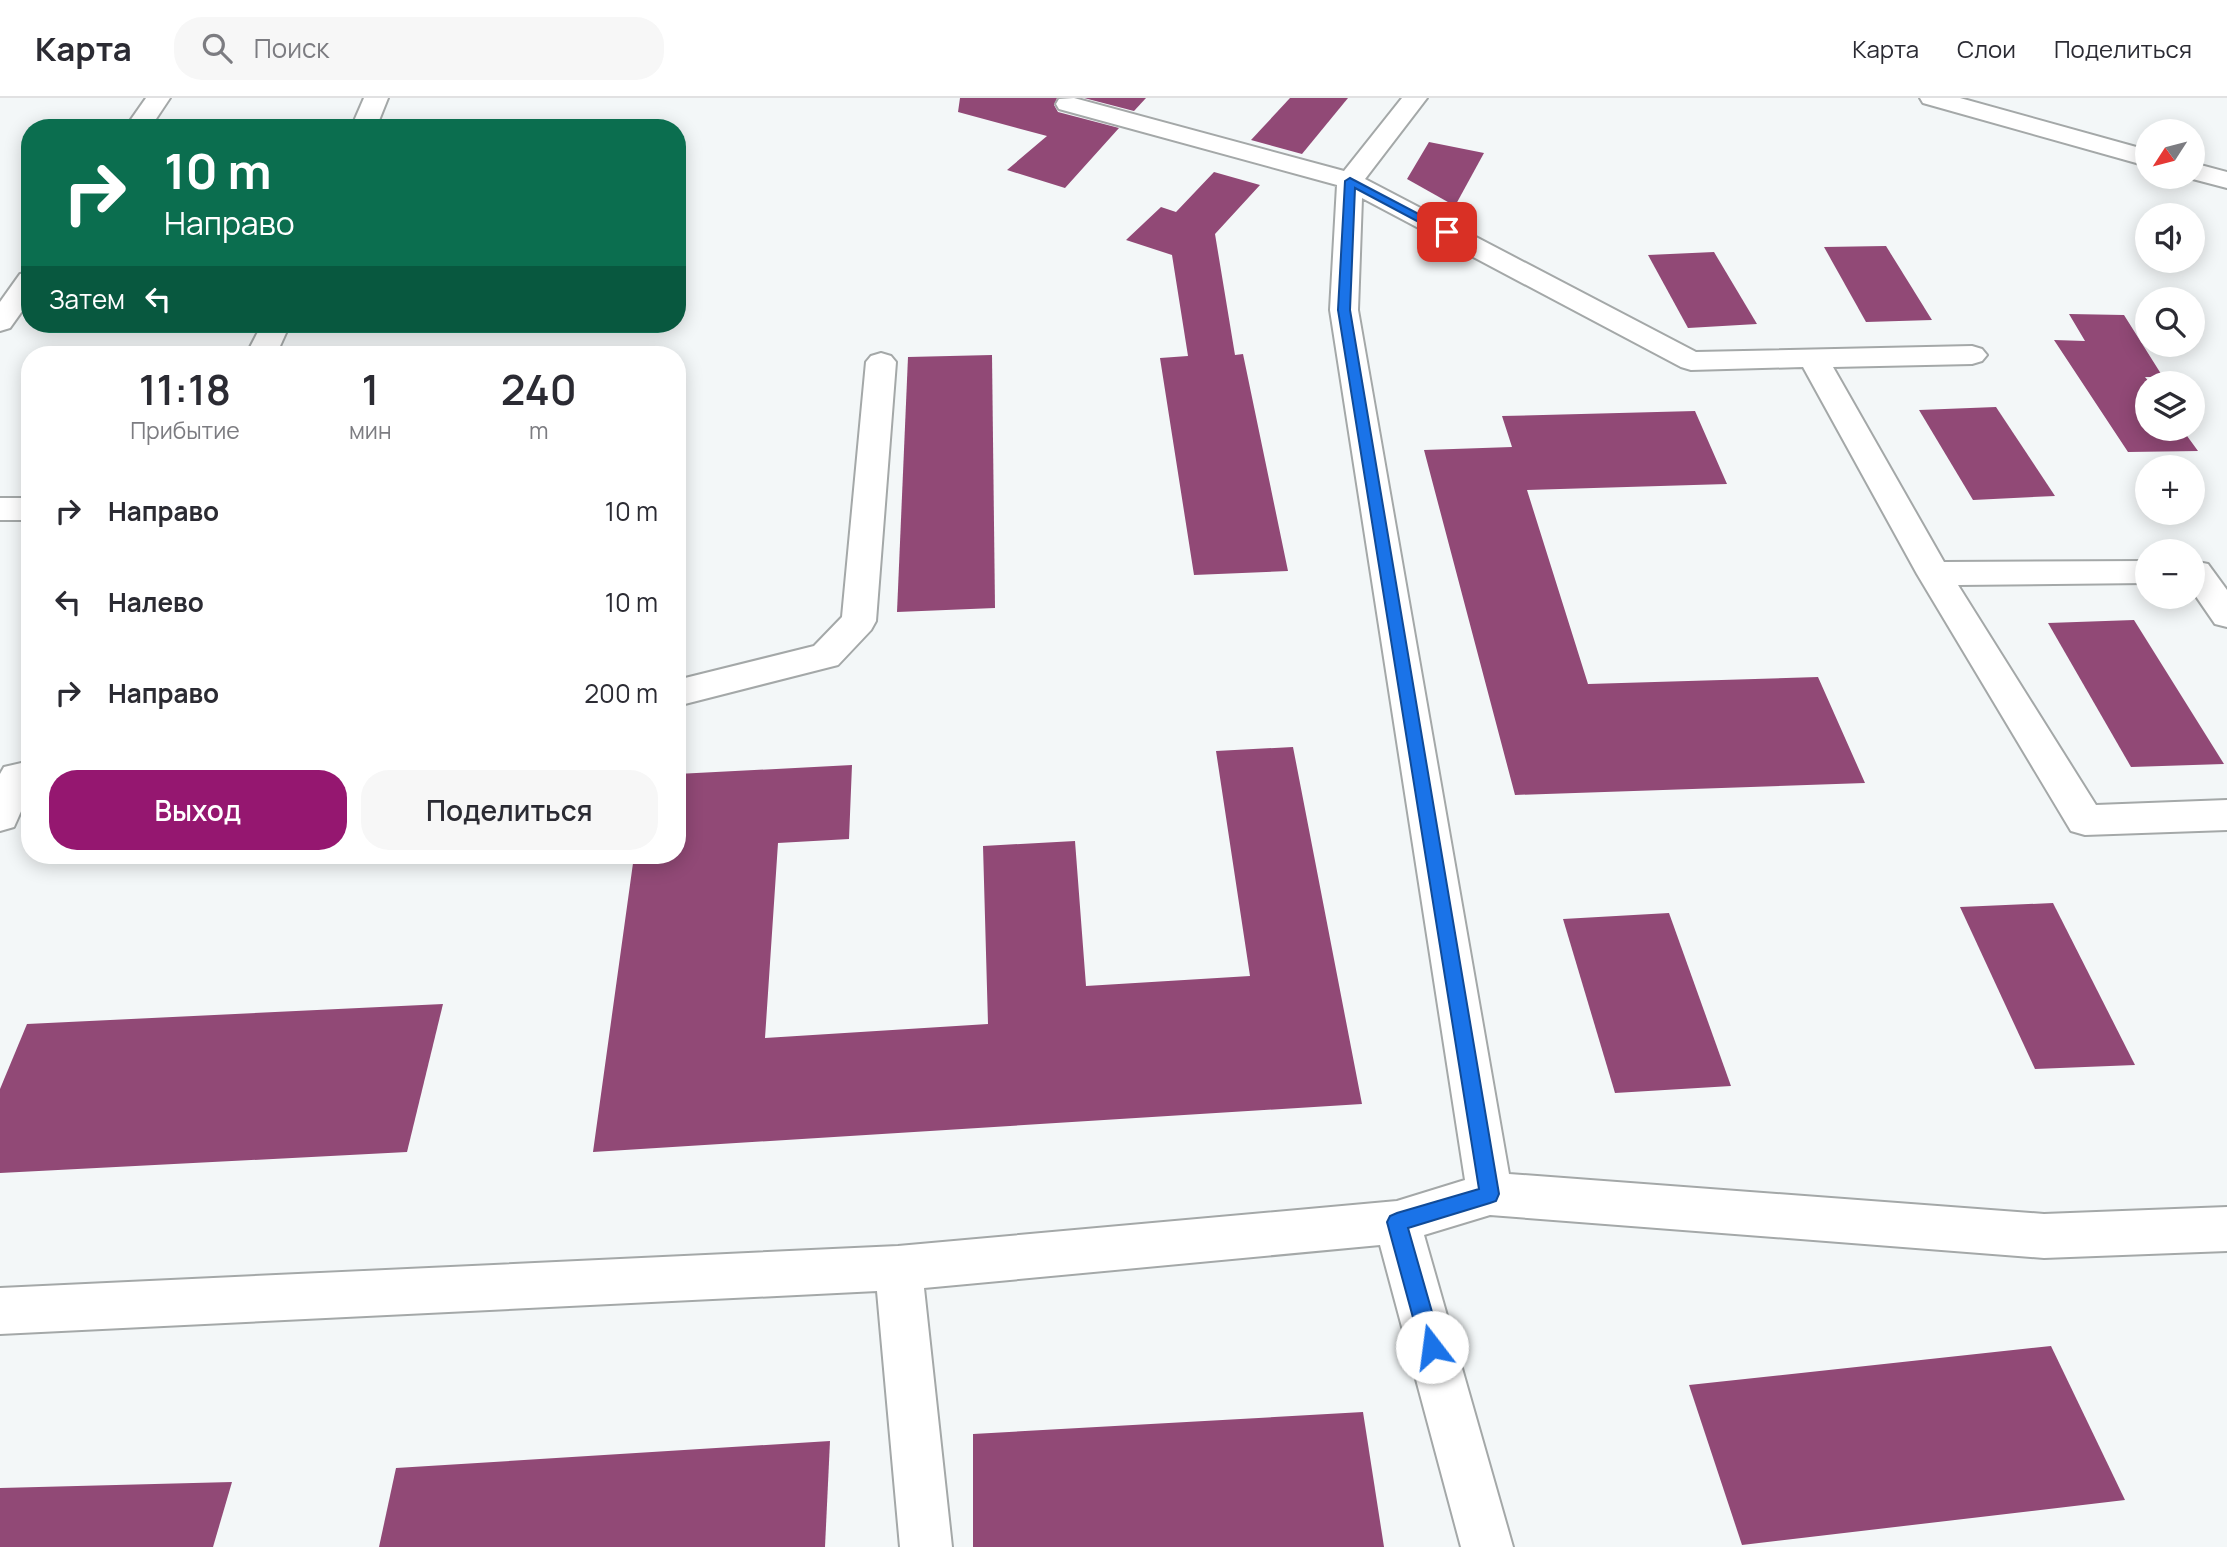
<!DOCTYPE html>
<html lang="ru">
<head>
<meta charset="utf-8">
<style>
	body { margin:0; font-family:Manrope,sans-serif; background:#f7f7f7; color:#2b2b33; height:100vh; display:flex; flex-direction:column; font-size:26px; white-space:nowrap }
	* { box-sizing:border-box; margin:0 }
	p { font-size:23px; color:#7c7c81 }
	.icon { flex:none; width:38px; height:38px; fill:none; stroke:currentColor; stroke-width:2; stroke-linecap:round; stroke-linejoin:round }
	.map { position:relative; flex:1; overflow:hidden }
	.sheet { position:absolute; left:21px; top:248px; width:665px; height:518px; display:flex; flex-direction:column; background:#fff; border-radius:28px; box-shadow:0 4px 18px #0003 }
	.sheet>* { flex:none }
	.hud { position:absolute; left:21px; top:21px; width:665px; height:214px; border-radius:28px; box-shadow:0 4px 18px #0003; background:#0b6e4f; color:#fff; overflow:hidden }
	.needle { width:46px; rotate:234deg }
	.fabs { position:absolute; left:2135px; top:21px; display:grid; gap:14px }
	.fabs a { display:grid; place-items:center; width:70px; height:70px; border-radius:50%; background:#fff; box-shadow:0 4px 18px #0003; font-size:35px }
	.pin { position:absolute; display:grid; place-items:center; width:60px; height:60px; color:#fff; margin:-30px; border-radius:14px; box-shadow:0 4px 10px #0006 }
	.me { position:absolute; width:77px; margin:-38px; rotate:345deg; stroke-linejoin:round; filter:drop-shadow(0 0 5px #0008) }
	.turn { display:flex; align-items:center; gap:24px; height:147px; padding:0 28px; font-size:32px }
	.turn .icon { width:91px; height:91px; stroke-width:2.5 }
	.turn b { display:block; font-size:49px; line-height:60px }
	.then { display:flex; align-items:center; height:66px; padding:0 28px; background:#0003; gap:14px; font-size:26px }
	.eta { display:flex; justify-content:space-evenly; align-items:center; height:119px; text-align:center }
	.eta b { font-size:42px; font-weight:600; line-height:49px }
	.action { display:flex; gap:14px; margin-top:auto; padding:14px 28px }
	.action a { flex:1; height:80px; border-radius:28px; background:#951770; color:#fff; font-size:28px; font-weight:600; line-height:80px; text-align:center }
	.action a+a { background:#f7f7f7; color:#2b2b33 }
	ul { padding:0; list-style:none }
	li { display:flex; align-items:center; gap:21px; height:91px; padding:0 28px }
	li div { flex:1 }
	li b { display:block; font-size:26px }
	li em { font-style:normal }
	header { display:flex; align-items:center; gap:42px; box-sizing:border-box; height:98px; padding:0 35px; background:#fff; border-bottom:2px solid #e1e1e2 }
	header strong { font-size:33px }
	nav { display:flex; gap:38px; margin-inline-start:auto; font-size:24px }
	.search { width:490px; height:63px; background:#f7f7f7; display:flex; align-items:center; gap:18px; box-sizing:border-box; padding:0 24px; border-radius:28px; color:#7c7c81; font-size:26px }
	.map>svg:first-child { display:block }
	.building { fill:#914976 }
	.lines { fill:none; stroke-linecap:round; stroke-linejoin:round }
	.minor-casing { stroke:#a4a8a8; stroke-width:4 }
	.highway-casing { stroke:#a4a8a8; stroke-width:4 }
	.minor { fill:#fff; fill-rule:evenodd }
	.highway { fill:#fff; fill-rule:evenodd }
	.route { fill:#1a73e8; stroke:#114b97; stroke-width:2 }
</style>
</head>
<body>
<header>
<strong>Карта</strong>
<div class="search"><svg class="icon" aria-label="search" viewBox="0 0 24 24"><circle cx="10" cy="10" r="6"/><path d="M15 15l6 6"/></svg>Поиск</div>
<nav><a>Карта</a><a>Слои</a><a>Поделиться</a></nav>
</header>
<div class="map">
<svg width="2227" height="1449" viewBox="0 0 2227 1449">
	<rect width="100%" height="100%" fill="#f3f7f8"/>
	<!-- building -->
	<g class="building">
		<polygon points="960,0 1057,0 1054,7 1058,14 1119,30 1065,90 1007,72 1047,38 958,14"/>
		<polygon points="1084,0 1146,0 1134,13"/>
		<polygon points="1290,0 1348,0 1302,56 1251,42"/>
		<polygon points="1429,44 1484,55 1455,108 1407,81"/>
		<polygon points="1214,74 1260,87 1215,136 1235,257 1243,256 1288,473 1194,477 1160,260 1188,258 1172,157 1126,142 1161,109 1176,114"/>
		<polygon points="1886,148 1932,222 1866,224 1824,149"/>
		<polygon points="1714,154 1757,226 1688,230 1648,157"/>
		<polygon points="2069,216 2124,217 2163,279 2145,279 2150,285 2147,285 2147,331 2182,331 2198,353 2128,354 2054,242 2085,243"/>
		<polygon points="992,257 995,510 897,514 908,259"/>
		<polygon points="1996,309 2055,398 1973,402 1919,312"/>
		<polygon points="1695,313 1727,386 1527,392 1588,586 1818,579 1865,685 1515,697 1424,352 1512,349 1502,318"/>
		<polygon points="2134,522 2224,666 2131,669 2048,525"/>
		<polygon points="1293,649 1362,1006 593,1054 634,758 677,758 677,676 852,667 849,741 778,745 765,940 988,926 983,748 1075,743 1086,888 1250,878 1216,653"/>
		<polygon points="2053,805 2135,967 2035,971 1960,809"/>
		<polygon points="1669,815 1731,988 1615,995 1563,821"/>
		<polygon points="443,906 407,1054 0,1075 0,991 27,926"/>
		<polygon points="2051,1248 2125,1402 1742,1447 1689,1287"/>
		<polygon points="1363,1314 1384,1449 973,1449 973,1336"/>
		<polygon points="830,1343 825,1449 379,1449 396,1370"/>
		<polygon points="232,1384 213,1449 0,1449 0,1390"/>
	</g>
	<g class="lines">
		<!-- minor casing -->
		<g class="minor-casing">
			<g id="minor">
				<polygon points="146,0 170,0 150,30 125,30"/>
				<polygon points="364,0 388,0 376,30 351,30"/>
				<polygon points="1402,0 1427,0 1365,81 1696,254 1972,248 1982,251 1987,257 1982,263 1972,266 1833,269 1944,464 2147,463 2147,485 1958,487 2096,707 2227,702 2227,732 2085,737 2071,733 1917,476 1803,269 1691,272 1681,269 1362,100 1358,212 1509,1076 2044,1116 2227,1109 2227,1153 2044,1160 1490,1117 1424,1137 1513,1449 1461,1449 1380,1147 924,1190 952,1449 900,1449 877,1193 0,1236 0,1190 898,1148 1397,1103 1465,1082 1330,212 1337,87 1059,11 1056,6 1059,1 1074,0 1344,73"/>
				<polygon points="30,174 30,202 10,230 0,233 0,204 20,176"/>
				<polygon points="262,226 290,226 276,257 246,257"/>
				<polygon points="881,255 891,258 896,264 876,523 871,532 838,567 677,608 677,582 814,548 842,519 866,264 871,258"/>
				<rect x="0" y="400" width="30" height="22"/>
				<polygon points="2193,463 2208,466 2227,492 2227,529 2215,526 2193,494"/>
				<polygon points="30,663 30,693 14,729 0,733 0,676 4,669"/>
			</g>
		</g>
		<!-- highway casing -->
		<g class="highway-casing">
			<g id="highway">
				<polygon points="1920,0 1960,0 2147,52 2147,68 1923,5"/>
				<polygon points="2193,65 2227,74 2227,90 2185,79 2193,79"/>
			</g>
		</g>
		<!-- minor -->
		<use href="#minor" class="minor"/>
		<!-- highway -->
		<use href="#highway" class="highway"/>
	</g>
	<!-- route -->
	<polygon class="route" points="1350,80 1453,134 1443,137 1355,90 1350,212 1499,1096 1496,1103 1490,1105 1408,1130 1442,1249 1439,1256 1432,1259 1424,1256 1421,1249 1387,1124 1390,1118 1397,1115 1479,1091 1338,212 1345,83"/>
</svg>
<div class="fabs">
<a><svg class="needle" viewBox="-14 -14 28 28"><path d="M0-13l5 13h-10z" fill="#e53935"/><path d="M0 13l5-13h-10z" fill="#7c7c81"/></svg></a>
<a><svg class="icon" aria-label="sound" viewBox="0 0 24 24"><path d="M4 9h4l5-4v14l-5-4H4zM17 9q2 3 0 6"/></svg></a>
<a><svg class="icon" aria-label="search" viewBox="0 0 24 24"><circle cx="10" cy="10" r="6"/><path d="M15 15l6 6"/></svg></a>
<a><svg class="icon" aria-label="layers" viewBox="0 0 24 24"><path d="M12 4l9 5-9 5-9-5zM3 14l9 5 9-5"/></svg></a>
<a>+</a>
<a>−</a>
</div>
<div class="pin" style="left:1447px;top:134px;background:#d93025"><svg class="icon" aria-label="arrive" viewBox="0 0 24 24"><path d="M6 21V4h12l-3 4 3 4H6"/></svg></div>
<svg class="me" style="left:1432px;top:1249px" viewBox="-20 -20 40 40"><circle r="19" fill="#fff"/><path d="M0-13L10 11 0 6-10 11z" fill="#1a73e8"/></svg>
<div class="hud">
<div class="turn"><svg class="icon" aria-label="right" viewBox="0 0 24 24"><path d="M7 20v-9h11M14 6l5 5-5 5"/></svg><div><b>10 m</b>Направо</div></div>
<div class="then">Затем<svg class="icon" aria-label="left" viewBox="0 0 24 24"><path d="M17 20v-9H6M10 6l-5 5 5 5"/></svg></div>
</div>
<section class="sheet">
<div class="eta">
<div><b>11:18</b><p>Прибытие</p></div>
<div><b>1</b><p>мин</p></div>
<div><b>240</b><p>m</p></div>
</div>
<ul>
<li><svg class="icon" aria-label="right" viewBox="0 0 24 24"><path d="M7 20v-9h11M14 6l5 5-5 5"/></svg><div><b>Направо</b></div><em>10 m</em></li>
<li><svg class="icon" aria-label="left" viewBox="0 0 24 24"><path d="M17 20v-9H6M10 6l-5 5 5 5"/></svg><div><b>Налево</b></div><em>10 m</em></li>
<li><svg class="icon" aria-label="right" viewBox="0 0 24 24"><path d="M7 20v-9h11M14 6l5 5-5 5"/></svg><div><b>Направо</b></div><em>200 m</em></li>
</ul>
<div class="action"><a>Выход</a><a>Поделиться</a></div>
</section>
</div>
</body>
</html>
